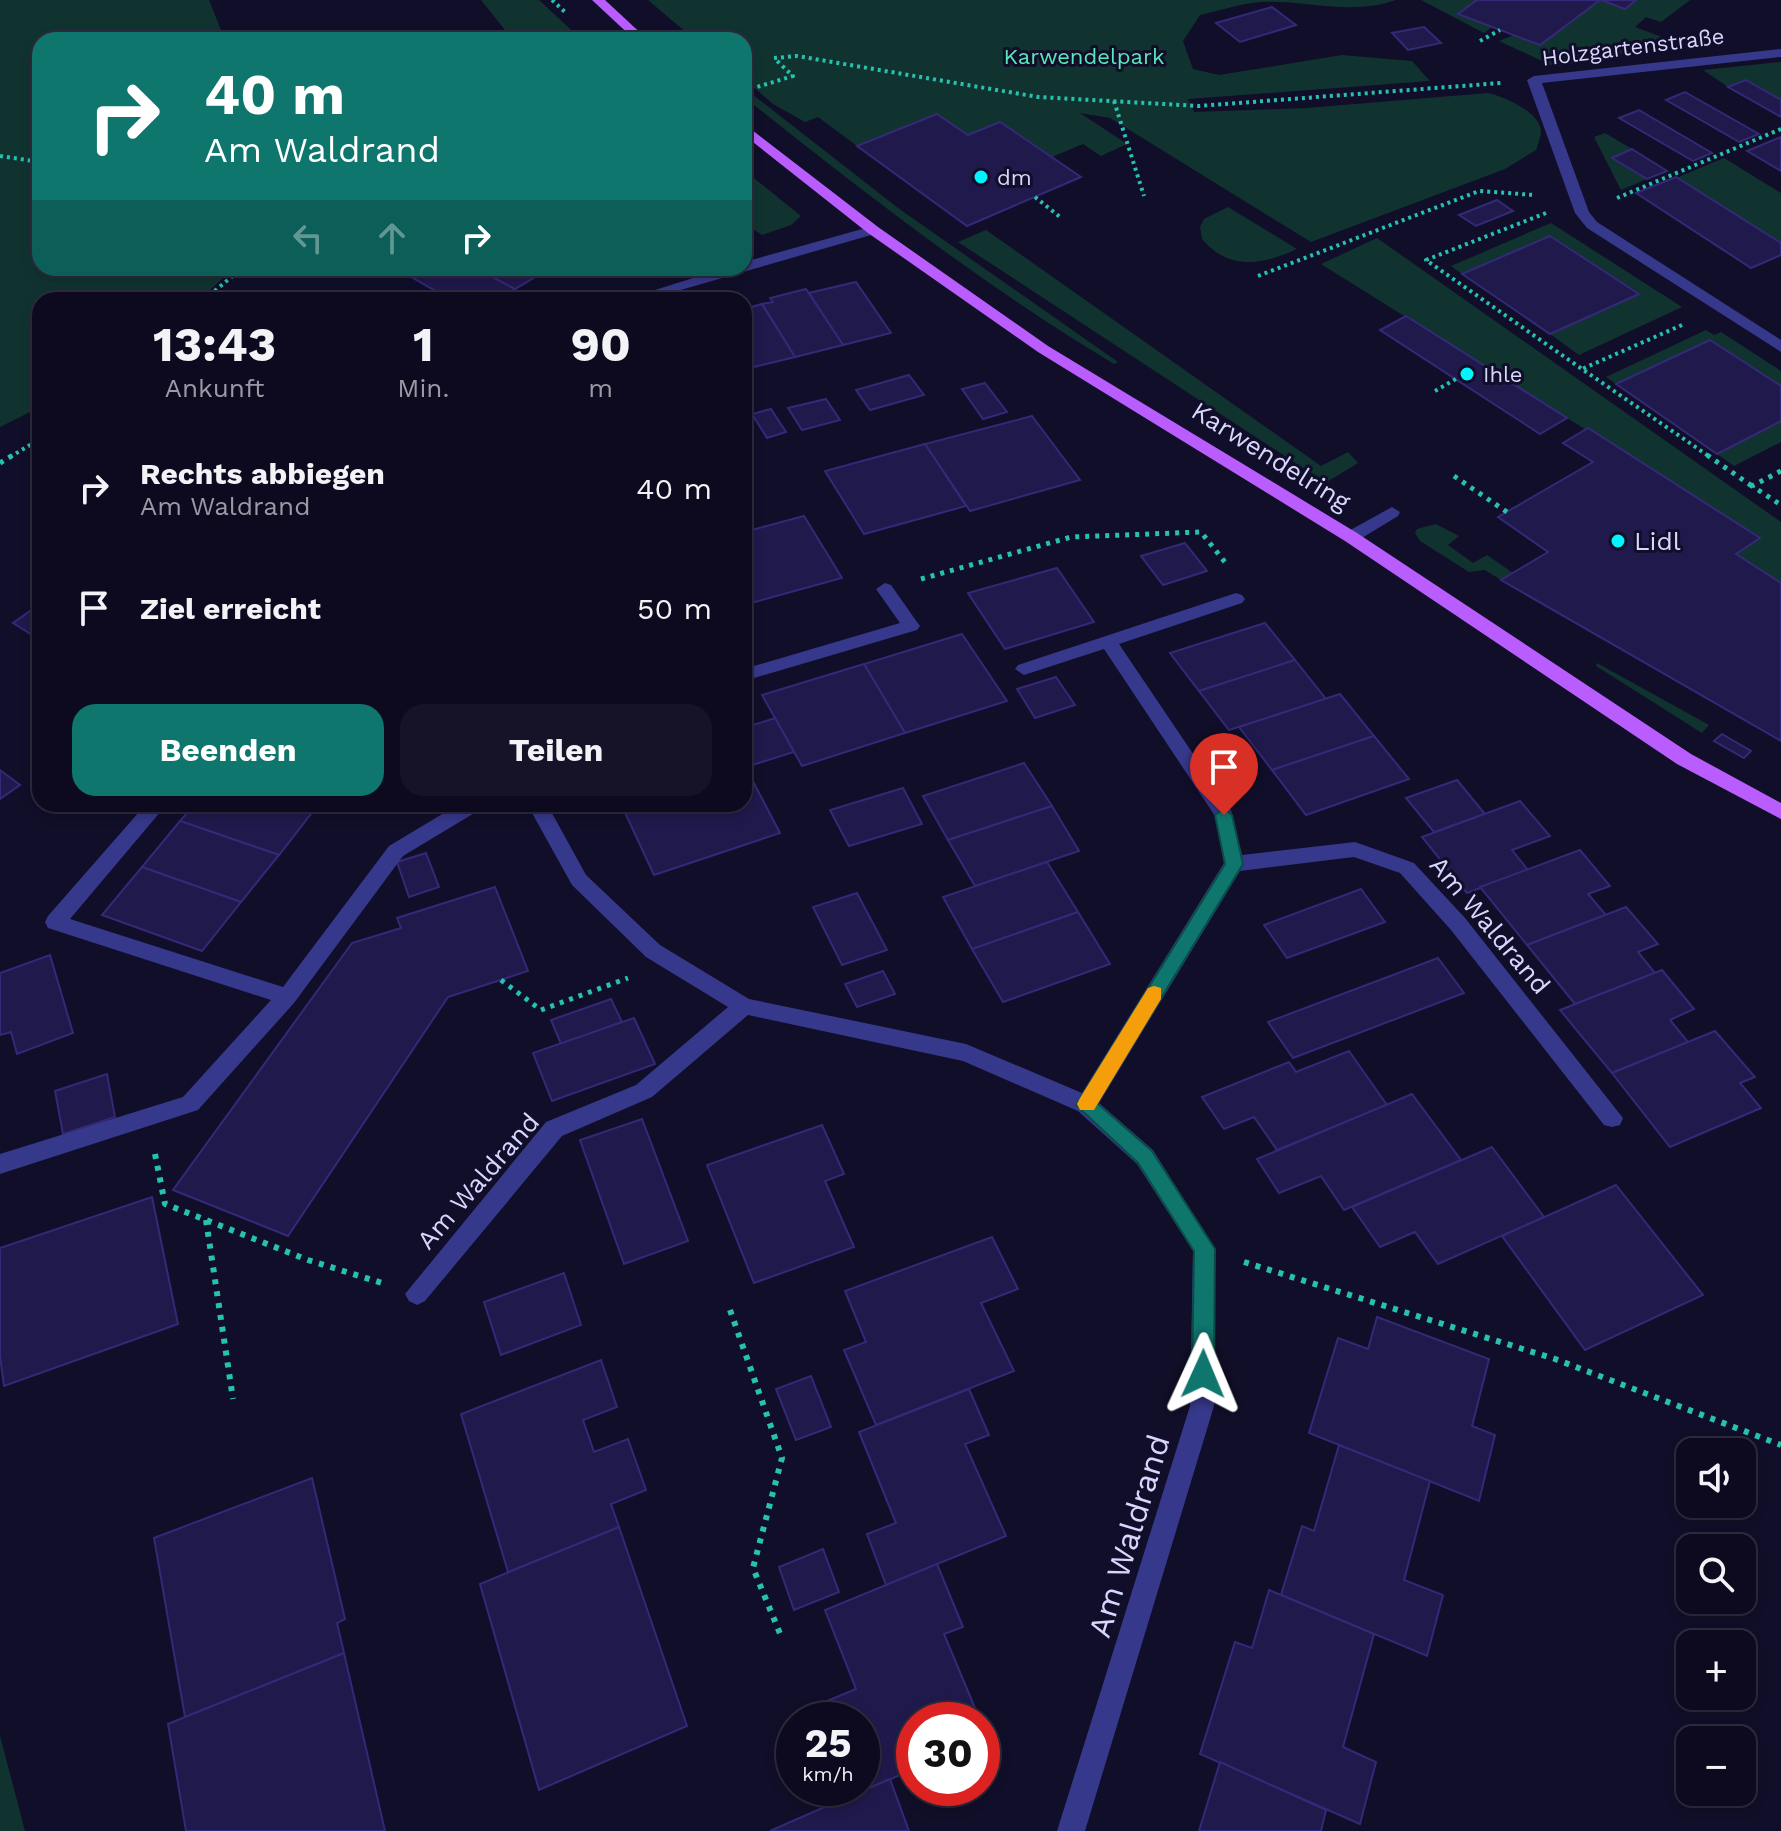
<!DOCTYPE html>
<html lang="de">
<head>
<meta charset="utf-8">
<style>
	body { margin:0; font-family:"Work Sans",sans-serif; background:#161328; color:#f1f3f6; height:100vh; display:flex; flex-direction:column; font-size:30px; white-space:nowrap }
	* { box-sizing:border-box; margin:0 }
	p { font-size:26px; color:#9a9aa4 }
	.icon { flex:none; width:44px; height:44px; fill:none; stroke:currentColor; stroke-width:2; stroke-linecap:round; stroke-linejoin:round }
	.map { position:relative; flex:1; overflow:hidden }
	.panel { position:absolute; left:32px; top:292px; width:720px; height:520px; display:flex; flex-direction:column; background:#0d0a1f; border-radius:24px; box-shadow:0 4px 12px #0003,0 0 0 2px #2d2b3d }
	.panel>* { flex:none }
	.top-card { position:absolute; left:32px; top:32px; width:720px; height:244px; border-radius:24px; box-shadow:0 4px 12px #0003,0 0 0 2px #2d2b3d; background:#0f766e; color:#fff; overflow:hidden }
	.controls { position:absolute; left:1676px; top:1438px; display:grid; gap:16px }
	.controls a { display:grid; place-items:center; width:80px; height:80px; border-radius:16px; background:#0d0a1f; box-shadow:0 4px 12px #0003,0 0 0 2px #2d2b3d; font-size:40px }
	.speed { position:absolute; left:776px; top:1702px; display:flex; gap:16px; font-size:40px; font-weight:700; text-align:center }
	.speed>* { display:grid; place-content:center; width:104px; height:104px; border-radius:50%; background:#0d0a1f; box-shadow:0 4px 12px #0003,0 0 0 2px #2d2b3d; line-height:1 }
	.speed small { font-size:20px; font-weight:400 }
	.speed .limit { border:12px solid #d22; background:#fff; color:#111 }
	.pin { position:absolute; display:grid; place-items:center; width:68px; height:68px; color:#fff; margin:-82px -34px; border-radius:50% 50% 50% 0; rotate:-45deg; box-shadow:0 0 8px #0007 }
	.pin .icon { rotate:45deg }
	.me { position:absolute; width:88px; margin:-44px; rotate:1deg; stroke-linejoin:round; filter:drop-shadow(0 0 6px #0008) }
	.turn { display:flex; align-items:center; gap:28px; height:168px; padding:0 40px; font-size:36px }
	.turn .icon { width:104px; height:104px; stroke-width:2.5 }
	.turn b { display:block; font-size:56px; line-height:68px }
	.lanes { display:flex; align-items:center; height:76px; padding:0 40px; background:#0003; justify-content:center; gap:40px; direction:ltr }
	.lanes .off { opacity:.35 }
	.eta { display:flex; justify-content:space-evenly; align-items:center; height:136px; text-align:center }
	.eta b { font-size:48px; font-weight:700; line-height:56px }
	.button { display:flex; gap:16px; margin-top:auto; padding:16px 40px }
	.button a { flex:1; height:92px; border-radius:24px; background:#0f766e; color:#fff; font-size:32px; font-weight:700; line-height:92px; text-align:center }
	.button a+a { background:#161328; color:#f1f3f6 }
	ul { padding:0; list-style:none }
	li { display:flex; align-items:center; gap:24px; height:120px; padding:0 40px }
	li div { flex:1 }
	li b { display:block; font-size:30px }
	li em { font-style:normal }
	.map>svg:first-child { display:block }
	.green { fill:#113330 }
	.building { fill:#20194b; stroke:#342978; stroke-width:2 }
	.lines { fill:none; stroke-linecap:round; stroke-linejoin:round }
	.path-far2 { stroke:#27c2af; stroke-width:4; stroke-dasharray:3 4; stroke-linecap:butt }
	.path-far1 { stroke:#27c2af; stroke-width:5; stroke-dasharray:4 6; stroke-linecap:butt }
	.path { stroke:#27c2af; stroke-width:6; stroke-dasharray:5 7; stroke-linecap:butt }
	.minor { fill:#36388b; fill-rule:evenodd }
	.major { fill:#b95dff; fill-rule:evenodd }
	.route { fill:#0f766e; stroke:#0a4d48; stroke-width:2 }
	.slow { fill:#f59e0b }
	.poi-dot { fill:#02f5ff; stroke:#110e29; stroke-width:3 }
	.labels { text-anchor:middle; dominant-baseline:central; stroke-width:6; stroke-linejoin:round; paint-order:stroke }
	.far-street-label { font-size:22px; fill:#d8d6ff; stroke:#110e29 }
	.far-park-label { font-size:22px; fill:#58e8bc; stroke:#110e29 }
	.far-poi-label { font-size:22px; fill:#d8d6ff; stroke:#110e29; text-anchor:start }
	.street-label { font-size:26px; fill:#d8d6ff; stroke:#110e29 }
	.poi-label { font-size:26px; fill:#d8d6ff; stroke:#110e29; text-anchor:start }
	.near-street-label { font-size:32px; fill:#d8d6ff; stroke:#110e29 }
</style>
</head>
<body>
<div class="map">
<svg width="1781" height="1831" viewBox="0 0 1781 1831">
	<rect width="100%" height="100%" fill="#110e29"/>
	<!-- green -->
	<g class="green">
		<polygon points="0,0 209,0 225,40 40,40 40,268 234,268 199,300 40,300 40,407 0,427"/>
		<polygon points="481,0 539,0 582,40 513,40"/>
		<path d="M648 0H1396C1350 16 1307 0 1261 2 1241 3 1219 11 1200 15L1183 41 1193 69 1219 75 1342 55 1412 61 1430 81 1188 99 1194 112 1307 108 1488 93C1503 96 1539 112 1541 130 1541 136 1538 145 1536 150L1505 169 1311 242 1110 118 1080 113 1127 144 1101 156 1083 144 1052 157 1000 122 968 135 937 114 857 146 818 117 805 122 773 104 744 79V40H695Z"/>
		<polygon points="1421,0 1477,0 1458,14 1492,27 1484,33"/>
		<polygon points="1600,0 1625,8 1636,0 1690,0 1661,22 1646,17 1635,27 1678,43 1555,67 1499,41"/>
		<polygon points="1781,62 1781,100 1746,80 1728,87 1703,70"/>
		<path d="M752 94 898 208 1118 362 1114 364C984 286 863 192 744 97Z"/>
		<polygon points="1605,133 1632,149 1613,158 1647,179 1621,190 1594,137"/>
		<polygon points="1724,158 1781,193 1781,243 1676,178"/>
		<polygon points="744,170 801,216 791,225 762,235 744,223"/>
		<path d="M1228 207 1297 249C1263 265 1229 271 1202 239L1200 227 1204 219Z"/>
		<polygon points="1551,223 1682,307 1579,355 1550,334 1639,293 1551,236 1462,274 1451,266"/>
		<polygon points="986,230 1321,466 1348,452 1358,463 1327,482 1297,464 958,242"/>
		<polygon points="1377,238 1781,522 1781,583 1736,554 1759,538 1321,264"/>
		<polygon points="1706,330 1714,335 1721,332 1781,371 1781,386 1710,340 1616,384 1606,377"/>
		<polygon points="1781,421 1781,442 1734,466 1717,454"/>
		<polygon points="1436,524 1459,536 1448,545 1473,563 1487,555 1513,573 1501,580 1485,570 1469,572 1420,541 1415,533 1417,529"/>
		<polygon points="1597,663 1709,725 1702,733 1596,666"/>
		<polygon points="0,1736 25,1831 0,1831"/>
	</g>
	<!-- building -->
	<g class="building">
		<polygon points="1477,0 1600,0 1540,45 1458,14"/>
		<polygon points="1601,0 1636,0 1625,9"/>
		<polygon points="1272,7 1296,25 1240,42 1216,23"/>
		<polygon points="1424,27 1441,43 1408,50 1392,33"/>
		<polygon points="1746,80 1781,100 1781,117 1728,87"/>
		<polygon points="1685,92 1759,134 1739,142 1666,100"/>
		<polygon points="1639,110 1712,153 1693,161 1619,118"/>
		<polygon points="937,114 968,135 1000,122 1081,177 967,226 857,146"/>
		<polygon points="1781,137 1781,171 1747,151"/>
		<polygon points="1632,149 1667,171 1647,179 1612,158"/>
		<polygon points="1676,177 1781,243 1781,255 1751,268 1636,193"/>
		<polygon points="1497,200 1513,211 1476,226 1459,215"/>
		<polygon points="1550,236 1639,294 1550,334 1462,274"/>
		<polygon points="421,268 476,268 515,289 497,300 451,300 408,275"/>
		<polygon points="476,268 550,268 515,289"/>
		<polygon points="856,282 891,333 843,345 809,293"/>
		<polygon points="806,289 843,345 795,357 762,304 773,302 770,298"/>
		<polygon points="762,304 795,357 746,369 744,309"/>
		<polygon points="1406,316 1567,418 1540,434 1380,330"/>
		<polygon points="1710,340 1781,386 1781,421 1717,454 1616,384"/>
		<polygon points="909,375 924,395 870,410 856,390"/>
		<polygon points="985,383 1007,412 983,419 962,389"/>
		<polygon points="826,399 840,420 802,430 788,408"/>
		<polygon points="771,409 786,432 767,438 752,414"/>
		<polygon points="1032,416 1080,480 970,511 925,444"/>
		<polygon points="1588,428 1760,538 1736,554 1781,583 1781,741 1501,580 1548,552 1498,517 1593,462 1563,443"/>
		<polygon points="925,444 966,506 864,534 825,471"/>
		<polygon points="804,516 842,578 744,605 744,532"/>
		<polygon points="1185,543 1207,571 1163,585 1141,556"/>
		<polygon points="1057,568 1094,622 1005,649 968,593"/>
		<polygon points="40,604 40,640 13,623"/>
		<polygon points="1265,623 1295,660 1199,691 1170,653"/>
		<polygon points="962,634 1007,701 905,733 864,664"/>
		<polygon points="1295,660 1326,699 1229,730 1199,691"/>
		<polygon points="864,664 905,733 802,766 762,695"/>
		<polygon points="1056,677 1075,705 1035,718 1017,689"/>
		<polygon points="1340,694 1374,736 1272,770 1239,727"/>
		<polygon points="775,718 794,752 746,767 744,728"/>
		<polygon points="1722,734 1751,751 1744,758 1714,741"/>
		<polygon points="1374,736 1409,779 1306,815 1272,770"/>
		<polygon points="1024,763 1052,806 948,840 923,796"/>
		<polygon points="744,764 780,833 654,875 621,804 744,804"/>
		<polygon points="0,770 20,785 0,799"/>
		<polygon points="1457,780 1485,814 1434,832 1406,798"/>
		<polygon points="903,788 922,824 849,846 830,810"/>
		<polygon points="1520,801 1550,836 1512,850 1528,870 1467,893 1422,837"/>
		<polygon points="195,804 297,804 314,810 279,855 180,821"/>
		<polygon points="1052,806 1079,851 975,886 948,840"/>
		<polygon points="180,821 279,855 241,902 142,867"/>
		<polygon points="1580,850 1610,886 1588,894 1606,915 1527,945 1480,887"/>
		<polygon points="426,853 439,887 409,897 397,862"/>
		<polygon points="1047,862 1078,912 972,949 943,897"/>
		<polygon points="142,867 241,902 202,951 102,915"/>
		<polygon points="495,887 528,971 448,997 288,1236 173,1190 352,943 401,928 397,918"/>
		<polygon points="1361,889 1385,922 1287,958 1264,925"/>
		<polygon points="857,893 887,950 842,965 813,907"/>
		<polygon points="1626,907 1658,944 1638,952 1655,973 1575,1004 1527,945"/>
		<polygon points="1078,912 1110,964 1003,1002 972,949"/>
		<polygon points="50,955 73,1033 17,1054 11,1032 0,1035 0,973"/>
		<polygon points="1438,958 1464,993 1293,1058 1268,1022"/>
		<polygon points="1662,970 1694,1009 1670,1020 1688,1042 1612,1073 1560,1010"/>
		<polygon points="883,971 895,994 857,1007 845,984"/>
		<polygon points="611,999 622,1022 561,1044 551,1020"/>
		<polygon points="634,1018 655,1064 552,1101 533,1053"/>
		<polygon points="1715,1031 1755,1077 1740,1083 1761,1108 1670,1147 1612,1073"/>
		<polygon points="1349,1051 1387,1105 1277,1150 1254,1117 1224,1129 1202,1097 1289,1062 1296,1072"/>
		<polygon points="107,1074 115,1117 63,1134 55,1091"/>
		<polygon points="1412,1094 1461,1160 1344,1210 1321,1176 1279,1193 1257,1159"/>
		<polygon points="642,1119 688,1241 624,1264 580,1140"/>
		<polygon points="822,1125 844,1174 825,1181 854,1247 754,1283 707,1165"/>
		<polygon points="1492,1147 1544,1217 1438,1264 1415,1232 1380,1247 1352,1207"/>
		<polygon points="1616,1185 1703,1295 1585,1350 1502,1236"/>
		<polygon points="152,1197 178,1324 4,1386 0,1356 0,1248"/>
		<polygon points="992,1237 1018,1289 981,1303 1014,1371 876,1425 844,1350 866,1342 845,1291"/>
		<polygon points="564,1273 581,1325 501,1355 484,1302"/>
		<polygon points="1377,1317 1489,1359 1472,1426 1495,1435 1479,1501 1309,1433 1338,1338 1368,1349"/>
		<polygon points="601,1360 617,1407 583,1420 594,1452 628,1439 646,1490 611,1504 619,1527 508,1572 461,1414"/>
		<polygon points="811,1376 831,1427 796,1440 776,1389"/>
		<polygon points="969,1389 989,1435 965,1444 1006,1536 886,1585 867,1534 896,1523 859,1432"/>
		<polygon points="1339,1445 1430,1481 1404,1580 1443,1595 1427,1656 1281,1595 1302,1526 1314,1531"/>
		<polygon points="312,1478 345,1619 337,1623 344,1653 185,1717 154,1538"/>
		<polygon points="619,1527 687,1726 539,1790 480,1584"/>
		<polygon points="823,1549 839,1592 794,1610 779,1567"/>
		<polygon points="937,1564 963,1627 944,1634 980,1720 914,1720 914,1769 856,1794 854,1788 862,1788 862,1720 828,1720 822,1703 856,1689 825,1610"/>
		<polygon points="1269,1590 1374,1634 1343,1747 1376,1762 1360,1824 1200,1754 1235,1642 1252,1648"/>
		<polygon points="344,1653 385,1831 186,1831 168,1724"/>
		<polygon points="1220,1762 1326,1810 1321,1831 1199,1831"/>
		<polygon points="890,1779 909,1831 770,1831 820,1809"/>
	</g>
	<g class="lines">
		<!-- path-far2 -->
		<g class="path-far2">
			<polyline points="552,0 566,13"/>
			<polyline points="1480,41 1500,30"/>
			<polyline points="774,58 797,56 1038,97 1199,106 1501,83"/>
			<polyline points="744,91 793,76 775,59"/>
			<polyline points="1114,101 1144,196"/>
			<polyline points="0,156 40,162"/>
			<polyline points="1035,197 1060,217"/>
			<polyline points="1617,198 1781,129"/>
			<polyline points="1546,213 1426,260 1582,369"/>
			<polyline points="1258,276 1479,191 1534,195"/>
			<polyline points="204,300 242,268"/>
			<polyline points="1682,325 1582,369 1710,457"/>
			<polyline points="1435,391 1456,379"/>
			<polyline points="10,457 40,439"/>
		</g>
		<!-- path-far1 -->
		<g class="path-far1">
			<polyline points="1707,455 1752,486"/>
			<polyline points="0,463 13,455"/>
			<polyline points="1781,471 1752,486 1781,505"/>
			<polyline points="1454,476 1507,512"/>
			<polyline points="921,579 1071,537 1201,532 1228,566"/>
			<polyline points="501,980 541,1010 628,978"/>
		</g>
		<!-- path -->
		<g class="path">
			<polyline points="155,1154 165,1204 308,1260 382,1283"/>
			<polyline points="206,1220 233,1399"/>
			<polyline points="1244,1262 1555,1359 1781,1445"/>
			<polyline points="730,1310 782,1458 753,1568 781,1636"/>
		</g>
		<!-- minor -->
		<g class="minor">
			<polygon points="1781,49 1781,57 1542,83 1589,212 1597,222 1781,340 1781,352 1587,228 1575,213 1527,80 1534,76"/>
			<polygon points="873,226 878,227 878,233 646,300 623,300 725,268 744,268 744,262"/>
			<polygon points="1392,507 1400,512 1398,516 1357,541 1345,541 1345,533"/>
			<polygon points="885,583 891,585 917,622 920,626 917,630 744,681 744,669 900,623 876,589"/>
			<polygon points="1236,593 1242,595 1245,599 1242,603 1119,644 1231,810 1242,855 1355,842 1414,863 1465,918 1623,1118 1620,1125 1612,1127 1604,1125 1451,930 1400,873 1354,857 1240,871 1099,1103 1153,1150 1215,1249 1214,1406 1085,1831 1057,1831 1190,1406 1193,1251 1137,1164 1078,1111 963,1061 748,1015 652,1097 562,1136 425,1301 417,1305 409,1301 405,1294 546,1122 636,1085 728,1007 646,957 572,885 527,804 547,804 586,875 660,945 749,999 966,1044 1082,1093 1224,863 1215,816 1104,649 1024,675 1015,669 1018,665"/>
			<polygon points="146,804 167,804 70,919 283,987 389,846 459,804 484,804 481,809 403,856 294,1003 198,1110 0,1174 0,1154 183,1097 271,1000 48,928 45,922 48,916"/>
		</g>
		<!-- major -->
		<g class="major">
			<polygon points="592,0 605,0 648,40 635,40"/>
			<polygon points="744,124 878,227 1048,346 1357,533 1691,754 1781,803 1781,819 1677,764 1345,541 1038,352 868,233 744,135"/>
		</g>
	</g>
	<!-- route -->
	<polygon class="route" points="1224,808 1232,815 1243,864 1097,1103 1152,1151 1215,1249 1214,1374 1210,1382 1203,1385 1195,1382 1192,1374 1194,1251 1138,1163 1076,1105 1225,864 1215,815"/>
	<!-- slow -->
	<polygon class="slow" points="1154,986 1161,988 1161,999 1094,1110 1080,1110 1077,1104 1080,1098 1148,988"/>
	<!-- markers -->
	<g class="poi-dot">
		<circle cx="981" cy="177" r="8"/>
		<circle cx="1467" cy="374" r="8"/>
		<circle cx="1618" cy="541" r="8"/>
	</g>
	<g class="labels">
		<!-- far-street labels -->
		<g class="far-street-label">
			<text transform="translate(1633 47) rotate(-7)">Holzgartenstraße</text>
		</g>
		<!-- far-park labels -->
		<g class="far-park-label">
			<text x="1084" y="56">Karwendelpark</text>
		</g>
		<!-- far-poi labels -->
		<g class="far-poi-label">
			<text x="997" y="177">dm</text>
			<text x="1483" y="374">Ihle</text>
		</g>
		<!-- street labels -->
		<g class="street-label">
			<text transform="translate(1271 456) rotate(32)">Karwendelring</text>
			<text transform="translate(1490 925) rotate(50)">Am Waldrand</text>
			<text transform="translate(478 1181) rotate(-49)">Am Waldrand</text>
		</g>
		<!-- poi labels -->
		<g class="poi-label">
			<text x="1634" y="541">Lidl</text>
		</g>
		<!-- near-street labels -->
		<g class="near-street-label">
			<text transform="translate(1129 1536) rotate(-73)">Am Waldrand</text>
		</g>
	</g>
</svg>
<div class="controls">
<a><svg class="icon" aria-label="sound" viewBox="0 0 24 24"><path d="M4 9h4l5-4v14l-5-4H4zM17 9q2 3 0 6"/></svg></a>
<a><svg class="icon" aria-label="search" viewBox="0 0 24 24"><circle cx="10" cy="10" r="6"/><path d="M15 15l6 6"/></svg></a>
<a>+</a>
<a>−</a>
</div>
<div class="speed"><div>25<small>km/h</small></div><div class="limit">30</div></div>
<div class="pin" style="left:1224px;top:815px;background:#d93025"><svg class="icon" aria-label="arrive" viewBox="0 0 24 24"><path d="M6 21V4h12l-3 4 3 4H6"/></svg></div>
<svg class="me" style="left:1203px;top:1374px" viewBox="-20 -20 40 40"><path d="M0-17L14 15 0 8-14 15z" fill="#0f766e" stroke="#fff" stroke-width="4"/></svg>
<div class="top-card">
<div class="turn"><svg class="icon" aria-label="right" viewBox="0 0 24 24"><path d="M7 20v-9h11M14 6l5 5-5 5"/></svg><div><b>40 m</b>Am Waldrand</div></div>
<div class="lanes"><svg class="icon off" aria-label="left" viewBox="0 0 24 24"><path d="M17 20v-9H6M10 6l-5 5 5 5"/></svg><svg class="icon off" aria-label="ahead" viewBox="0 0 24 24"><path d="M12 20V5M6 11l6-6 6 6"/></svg><svg class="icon" aria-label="right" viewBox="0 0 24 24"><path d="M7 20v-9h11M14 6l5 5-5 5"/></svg></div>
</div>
<section class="panel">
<div class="eta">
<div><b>13:43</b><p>Ankunft</p></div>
<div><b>1</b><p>Min.</p></div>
<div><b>90</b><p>m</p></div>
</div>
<ul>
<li><svg class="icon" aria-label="right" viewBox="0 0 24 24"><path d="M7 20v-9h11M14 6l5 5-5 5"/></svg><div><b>Rechts abbiegen</b><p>Am Waldrand</p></div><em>40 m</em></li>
<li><svg class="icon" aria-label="arrive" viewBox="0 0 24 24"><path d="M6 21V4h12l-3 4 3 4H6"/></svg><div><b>Ziel erreicht</b></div><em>50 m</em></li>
</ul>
<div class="button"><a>Beenden</a><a>Teilen</a></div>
</section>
</div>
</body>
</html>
